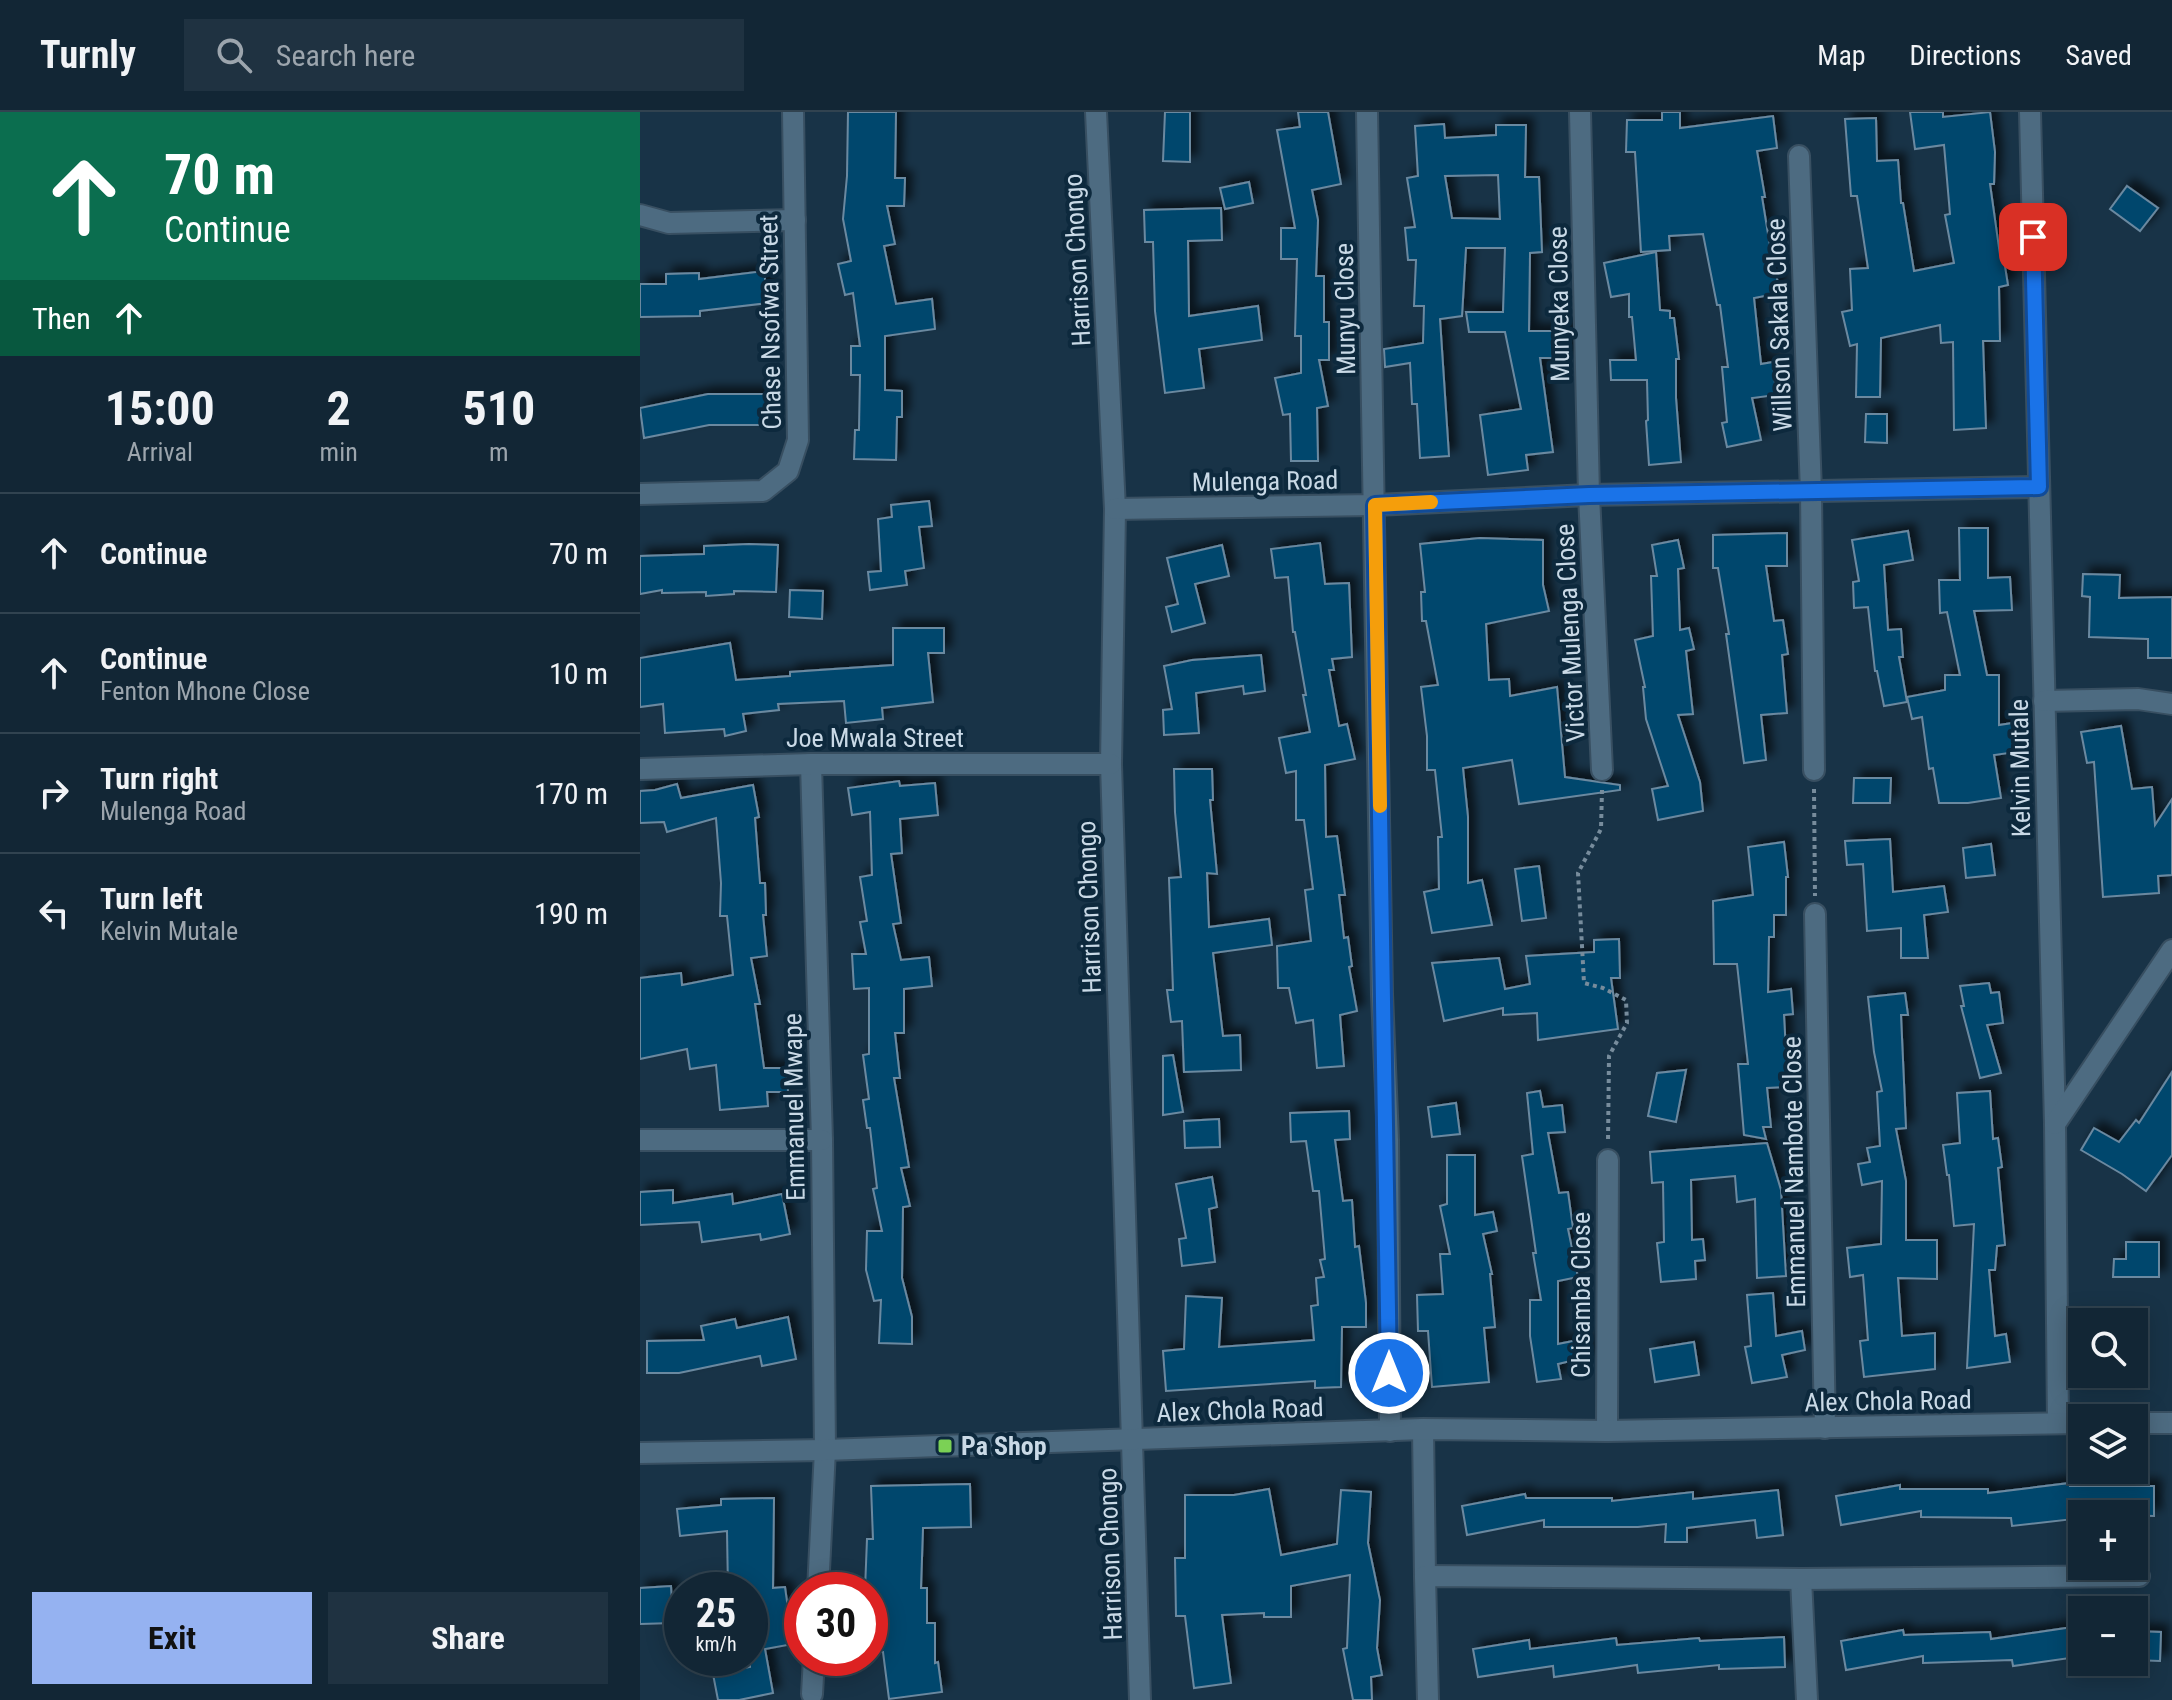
<!DOCTYPE html>
<html lang="en">
<head>
<meta charset="utf-8">
<style>
	body { margin:0; font-family:"Roboto Condensed",sans-serif; background:#1f3241; color:#f1f3f6; height:100vh; display:flex; flex-direction:column; font-size:30px; white-space:nowrap }
	* { box-sizing:border-box; margin:0 }
	p { font-size:26px; color:#9ca5ad }
	.icon { flex:none; width:44px; height:44px; fill:none; stroke:currentColor; stroke-width:2; stroke-linecap:round; stroke-linejoin:round }
	.map { position:relative; flex:1; overflow:hidden }
	.drawer { display:flex; flex-direction:column; background:#122635; width:640px }
	.drawer>* { flex:none }
	.top-card { background:#0b6e4f; color:#fff; overflow:hidden }
	.fabs { position:absolute; left:1428px; top:1196px; display:grid; gap:16px }
	.fabs a { display:grid; place-items:center; width:80px; height:80px; border-radius:0px; background:#122635; box-shadow:0 4px 20px #0003,0 0 0 2px #314350; font-size:40px }
	.speed { position:absolute; left:24px; top:1460px; display:flex; gap:16px; font-size:40px; font-weight:700; text-align:center }
	.speed>* { display:grid; place-content:center; width:104px; height:104px; border-radius:50%; background:#122635; box-shadow:0 4px 20px #0003,0 0 0 2px #314350; line-height:1 }
	.speed small { font-size:20px; font-weight:400 }
	.speed .limit { border:12px solid #d22; background:#fff; color:#111 }
	.pin { position:absolute; display:grid; place-items:center; width:68px; height:68px; color:#fff; margin:-34px; border-radius:16px; box-shadow:0 4px 12px #0006 }
	.me { position:absolute; width:88px; margin:-44px; rotate:0deg; stroke-linejoin:round; filter:drop-shadow(0 0 6px #0008) }
	.turn { display:flex; align-items:center; gap:28px; height:168px; padding:0 32px; font-size:36px }
	.turn .icon { width:104px; height:104px; stroke-width:2.5 }
	.turn b { display:block; font-size:56px; line-height:68px }
	.then { display:flex; align-items:center; height:76px; padding:0 32px; background:#0003; gap:16px; font-size:30px }
	.eta { display:flex; justify-content:space-evenly; align-items:center; height:136px; text-align:center }
	.eta b { font-size:48px; font-weight:700; line-height:56px }
	.action { display:flex; gap:16px; margin-top:auto; padding:16px 32px }
	.action a { flex:1; height:92px; border-radius:0px; background:#95b2f1; color:#111; font-size:32px; font-weight:700; line-height:92px; text-align:center }
	.action a+a { background:#1f3241; color:#f1f3f6 }
	ul { padding:0; list-style:none }
	li { display:flex; align-items:center; gap:24px; height:120px; padding:0 32px; border-top:2px solid #314350 }
	li div { flex:1 }
	li b { display:block; font-size:30px }
	li em { font-style:normal }
	header { display:flex; align-items:center; gap:48px; box-sizing:border-box; height:112px; padding:0 40px; background:#122635; border-bottom:2px solid #314350 }
	header strong { font-size:38px }
	nav { display:flex; gap:44px; margin-inline-start:auto; font-size:28px }
	.search { width:560px; height:72px; background:#1f3241; display:flex; align-items:center; gap:20px; box-sizing:border-box; padding:0 28px; border-radius:0px; color:#9ca5ad; font-size:30px }
	main { display:flex; flex:1; min-height:0 }
	.map>svg:first-child { display:block }
	.building { fill:#01466d; stroke:#6b89a0; stroke-width:2; fill-rule:evenodd; filter:url(#shadow) }
	.lines { fill:none; stroke-linecap:round; stroke-linejoin:round }
	.minor-casing { stroke:#384f61; stroke-width:24 }
	.path { stroke:#778c9c; stroke-width:4; stroke-dasharray:4 4; stroke-linecap:butt }
	.minor { stroke:#4d6b81; stroke-width:20 }
	.route-casing { stroke:#114b97; stroke-width:20 }
	.route { stroke:#1a73e8; stroke-width:14 }
	.slow { stroke:#f59e0b; stroke-width:14 }
	.poi-dot { fill:#7bd155; stroke:#0d293d; stroke-width:3 }
	.labels { text-anchor:middle; dominant-baseline:central; stroke-width:8; stroke-linejoin:round; paint-order:stroke }
	.street-label { font-size:26px; fill:#c9d9e6; stroke:#0d293d }
	.poi-label { font-size:26px; font-weight:bold; fill:#c9d9e6; stroke:#0d293d; text-anchor:start }
</style>
</head>
<body>
<header>
<strong>Turnly</strong>
<div class="search"><svg class="icon" aria-label="search" viewBox="0 0 24 24"><circle cx="10" cy="10" r="6"/><path d="M15 15l6 6"/></svg>Search here</div>
<nav><a>Map</a><a>Directions</a><a>Saved</a></nav>
</header>
<main>
<section class="drawer">
<div class="top-card">
<div class="turn"><svg class="icon" aria-label="ahead" viewBox="0 0 24 24"><path d="M12 20V5M6 11l6-6 6 6"/></svg><div><b>70 m</b>Continue</div></div>
<div class="then">Then<svg class="icon" aria-label="ahead" viewBox="0 0 24 24"><path d="M12 20V5M6 11l6-6 6 6"/></svg></div>
</div>
<div class="eta">
<div><b>15:00</b><p>Arrival</p></div>
<div><b>2</b><p>min</p></div>
<div><b>510</b><p>m</p></div>
</div>
<ul>
<li><svg class="icon" aria-label="ahead" viewBox="0 0 24 24"><path d="M12 20V5M6 11l6-6 6 6"/></svg><div><b>Continue</b></div><em>70 m</em></li>
<li><svg class="icon" aria-label="ahead" viewBox="0 0 24 24"><path d="M12 20V5M6 11l6-6 6 6"/></svg><div><b>Continue</b><p>Fenton Mhone Close</p></div><em>10 m</em></li>
<li><svg class="icon" aria-label="right" viewBox="0 0 24 24"><path d="M7 20v-9h11M14 6l5 5-5 5"/></svg><div><b>Turn right</b><p>Mulenga Road</p></div><em>170 m</em></li>
<li><svg class="icon" aria-label="left" viewBox="0 0 24 24"><path d="M17 20v-9H6M10 6l-5 5 5 5"/></svg><div><b>Turn left</b><p>Kelvin Mutale</p></div><em>190 m</em></li>
</ul>
<div class="action"><a>Exit</a><a>Share</a></div>
</section>
<div class="map">
<svg width="1532" height="1588" viewBox="0 0 1532 1588">
	<defs>
		<filter id="shadow"><feDropShadow dx="7" dy="-7" stdDeviation="4" flood-color="#0009"/></filter>
	</defs>
	<rect width="100%" height="100%" fill="#183347"/>
	<!-- building -->
	<g class="building">
		<polygon points="208,0 256,0 255,66 265,66 264,94 247,94 255,132 244,134 256,192 292,187 295,217 245,224 245,278 262,279 262,305 257,305 256,348 214,347 215,318 219,318 220,263 211,263 211,234 220,234 213,181 205,183 198,152 211,149 203,107 207,64"/>
		<polygon points="525,0 550,0 550,50 523,49"/>
		<polygon points="658,0 688,0 701,72 672,78 678,108 676,164 684,164 684,210 689,210 689,248 679,248 688,294 677,296 678,349 651,349 650,302 643,303 635,266 661,261 661,224 655,224 657,147 641,147 641,116 655,116 637,18 660,15"/>
		<polygon points="1022,0 1040,0 1040,16 1133,4 1137,36 1117,39 1125,85 1122,85 1129,128 1140,181 1114,186 1121,252 1133,250 1136,283 1112,286 1121,328 1087,335 1082,311 1087,310 1082,255 1088,255 1080,193 1077,193 1063,122 1029,124 1030,138 1001,140 995,40 986,40 987,8 1022,8"/>
		<polygon points="1270,0 1303,0 1303,5 1350,0 1355,40 1354,72 1350,72 1360,143 1363,142 1368,173 1359,175 1360,229 1343,229 1346,316 1314,318 1313,230 1301,231 1300,213 1241,226 1240,285 1216,285 1217,232 1210,234 1202,200 1212,198 1210,157 1228,156 1217,84 1211,84 1205,7 1236,6 1237,49 1258,48 1261,91 1263,91 1274,159 1314,151 1305,103 1310,102 1304,33 1275,37"/>
		<path d="M804 12 805 26 856 23V13H886L885 65H899L902 140 890 141 889 219H928V246H900L913 340 886 343 888 358 848 363 840 303 881 297 865 220H829L826 200H863L865 136H826L822 204 800 207 809 344 780 346 777 292H772L770 251 745 255 744 237 783 231 784 194H774L776 148H768L765 116 775 115 767 66 778 64 775 14ZM858 63 860 107 812 106 805 64Z"/>
		<polygon points="609,70 613,91 585,97 580,76"/>
		<polygon points="1487,74 1518,96 1500,119 1470,97"/>
		<polygon points="581,96 582,128 548,129 549,204 618,194 622,228 559,237 564,276 525,281 515,199 513,130 505,130 504,98"/>
		<polygon points="1016,140 1020,198 1030,199 1030,206 1034,206 1039,247 1036,247 1036,286 1041,350 1009,353 1006,309 1008,308 1007,268 971,268 970,248 996,248 992,205 989,205 989,182 971,185 964,151"/>
		<polygon points="124,159 128,191 60,199 60,204 0,205 0,172 26,172 26,162 59,161 59,167"/>
		<polygon points="68,282 129,282 129,313 69,313 4,326 0,296"/>
		<polygon points="1226,302 1247,302 1247,331 1225,330"/>
		<polygon points="289,389 292,414 279,415 284,456 265,459 267,473 230,478 228,460 241,459 238,407 252,405 251,393"/>
		<polygon points="1319,416 1348,416 1348,466 1370,465 1372,498 1334,499 1347,563 1359,563 1359,613 1379,610 1383,639 1354,643 1361,686 1328,691 1299,691 1293,656 1289,657 1282,605 1272,607 1267,585 1305,578 1305,563 1320,563 1307,500 1300,501 1299,468 1320,468"/>
		<polygon points="1268,419 1273,448 1244,453 1248,518 1261,517 1263,545 1259,545 1267,590 1244,594 1237,559 1235,559 1228,495 1214,496 1213,470 1219,469 1212,428"/>
		<polygon points="1147,421 1147,454 1126,454 1134,509 1143,508 1148,542 1142,543 1147,601 1121,603 1126,648 1104,651 1086,522 1089,522 1078,456 1073,456 1073,423"/>
		<polygon points="840,426 903,428 903,473 909,499 846,512 849,568 869,567 870,584 917,575 925,665 980,673 980,678 879,692 872,648 823,656 828,705 828,771 842,768 852,813 792,821 784,780 799,777 798,725 802,725 795,658 787,658 787,624 781,575 798,573 786,509 782,509 781,480 785,480 780,432"/>
		<polygon points="1038,428 1044,456 1038,457 1040,518 1049,516 1054,537 1046,539 1053,602 1038,603 1060,670 1063,699 1018,708 1012,677 1028,674 1006,607 1003,575 1005,575 995,528 1013,524 1011,464 1017,464 1012,433"/>
		<polygon points="680,431 685,472 709,471 712,545 692,547 694,558 689,558 699,614 707,612 715,647 685,653 686,725 697,724 705,783 699,783 704,826 708,825 712,854 709,855 717,899 700,903 704,954 677,956 673,908 656,911 649,876 638,876 637,834 671,829 665,778 673,777 664,708 656,708 656,659 646,661 639,626 670,620 663,583 666,583 655,520 653,520 648,465 635,466 631,437"/>
		<polygon points="109,432 138,433 136,480 94,479 94,482 66,484 66,480 22,481 22,478 0,482 0,444 64,442 64,434"/>
		<polygon points="582,433 589,464 555,472 565,511 532,520 526,495 538,492 527,446"/>
		<polygon points="1443,462 1480,463 1479,486 1532,485 1532,546 1508,546 1508,527 1449,525 1450,485 1442,484"/>
		<polygon points="150,478 183,479 182,507 149,505"/>
		<polygon points="253,516 304,516 304,541 288,541 293,590 242,596 243,607 206,611 204,589 138,592 139,598 103,602 106,619 85,624 84,617 25,621 23,592 0,595 0,546 90,531 96,568 150,564 150,560 253,553"/>
		<polygon points="621,543 625,579 604,582 603,574 556,581 559,621 524,623 523,598 532,597 524,554 552,548"/>
		<polygon points="1481,614 1492,677 1512,675 1515,713 1532,687 1532,763 1518,764 1519,781 1463,785 1454,650 1447,651 1441,620"/>
		<polygon points="534,657 572,657 573,688 570,688 577,762 567,761 569,815 629,807 632,833 573,841 583,924 600,923 601,958 544,960 542,909 531,910 527,878 533,878 529,766 541,765 535,700"/>
		<polygon points="1214,666 1251,666 1250,691 1213,691"/>
		<polygon points="259,669 260,674 295,671 298,703 260,707 262,741 251,742 261,811 253,812 261,848 289,845 292,874 264,877 264,921 255,921 260,966 254,966 269,1055 261,1056 270,1094 263,1095 262,1166 272,1205 272,1232 239,1231 241,1188 234,1189 226,1158 227,1119 242,1119 233,1077 237,1076 230,1016 227,1016 223,988 229,987 223,943 229,942 229,876 214,877 212,842 226,842 220,810 227,809 220,765 232,763 230,700 212,703 208,676"/>
		<polygon points="37,672 41,686 113,673 119,705 115,706 120,771 125,771 126,803 123,803 127,844 111,846 120,892 115,892 124,956 147,956 148,980 127,980 128,994 80,998 76,953 50,957 47,937 0,947 0,866 41,861 42,873 93,863 87,804 80,804 81,771 76,706 27,720 24,710 0,711 0,679 15,678"/>
		<polygon points="1250,727 1253,780 1304,774 1308,800 1284,803 1288,846 1261,846 1261,816 1227,819 1223,752 1207,753 1205,729"/>
		<polygon points="1144,730 1148,765 1146,765 1146,803 1134,803 1134,825 1129,825 1128,880 1151,877 1153,902 1144,903 1148,975 1127,976 1131,1015 1123,1015 1126,1027 1104,1023 1098,952 1108,952 1097,852 1074,852 1073,789 1113,783 1108,735"/>
		<polygon points="1351,732 1355,763 1326,766 1323,736"/>
		<polygon points="899,754 906,806 882,809 875,757"/>
		<polygon points="979,827 980,866 971,866 978,917 898,928 897,901 863,903 863,896 804,909 792,851 859,846 865,877 890,872 886,844 954,840 954,828"/>
		<polygon points="1349,871 1351,881 1359,880 1363,911 1347,913 1361,961 1340,966 1321,894 1324,894 1320,874"/>
		<polygon points="1265,881 1268,903 1261,903 1266,1016 1256,1017 1266,1069 1266,1128 1297,1128 1297,1167 1258,1166 1262,1224 1295,1221 1295,1257 1224,1265 1220,1229 1228,1228 1223,1163 1210,1165 1207,1136 1241,1132 1242,1069 1222,1073 1218,1052 1230,1050 1227,1036 1240,1034 1237,980 1242,979 1234,940 1228,885"/>
		<polygon points="533,943 543,1000 523,1003 523,944"/>
		<polygon points="1046,958 1036,1010 1008,1004 1017,961"/>
		<polygon points="1532,960 1532,1043 1506,1079 1482,1062 1441,1038 1454,1016 1479,1030 1496,1008 1499,1011"/>
		<polygon points="900,979 903,995 922,993 925,1020 908,1021 919,1081 928,1080 933,1116 928,1117 938,1165 918,1169 918,1232 943,1227 947,1245 918,1252 921,1267 897,1270 890,1224 890,1188 901,1188 893,1141 896,1141 882,1044 893,1042 887,981"/>
		<polygon points="1350,979 1353,1027 1358,1026 1362,1055 1358,1056 1365,1133 1357,1134 1355,1158 1349,1158 1355,1224 1366,1222 1370,1250 1327,1256 1334,1112 1314,1114 1309,1063 1307,1063 1303,1033 1320,1031 1317,981"/>
		<polygon points="816,991 820,1022 792,1025 788,995"/>
		<polygon points="709,999 710,1027 695,1028 703,1089 712,1088 715,1135 719,1134 726,1191 726,1215 702,1215 701,1275 675,1276 675,1269 526,1279 523,1239 544,1237 546,1184 582,1186 579,1235 674,1228 671,1194 678,1193 676,1166 684,1165 680,1148 685,1147 679,1079 673,1079 666,1029 651,1030 650,1001"/>
		<polygon points="579,1007 580,1035 545,1036 544,1009"/>
		<polygon points="1127,1031 1141,1078 1146,1164 1117,1166 1115,1087 1097,1090 1095,1064 1051,1068 1052,1128 1063,1127 1065,1148 1055,1149 1056,1167 1021,1170 1017,1131 1024,1130 1023,1070 1012,1071 1010,1040"/>
		<polygon points="807,1043 835,1043 835,1103 853,1100 857,1119 843,1122 852,1162 850,1162 855,1215 844,1216 849,1270 792,1275 788,1219 778,1219 777,1183 803,1182 800,1142 810,1142 800,1094 807,1092"/>
		<polygon points="572,1065 577,1095 569,1097 575,1150 542,1154 539,1127 546,1126 536,1072"/>
		<polygon points="33,1078 33,1091 92,1082 93,1092 142,1082 150,1122 121,1128 120,1122 62,1130 59,1110 0,1113 0,1080"/>
		<polygon points="1486,1130 1519,1130 1519,1165 1473,1165 1474,1147 1486,1147"/>
		<polygon points="1133,1181 1136,1224 1162,1219 1165,1238 1142,1243 1147,1265 1112,1271 1105,1235 1111,1234 1107,1183"/>
		<polygon points="148,1205 156,1247 122,1254 120,1244 39,1261 7,1261 7,1229 64,1228 61,1214 95,1207 97,1216"/>
		<polygon points="1054,1230 1059,1263 1015,1270 1010,1237"/>
		<polygon points="1430,1371 1430,1374 1514,1374 1514,1404 1433,1402 1434,1407 1372,1414 1371,1406 1281,1405 1281,1399 1201,1413 1196,1384 1260,1373 1260,1377 1348,1377 1348,1381"/>
		<polygon points="330,1372 331,1415 283,1416 281,1476 287,1476 287,1511 295,1511 295,1551 298,1550 302,1580 249,1587 243,1540 231,1540 230,1478 225,1478 227,1427 233,1427 231,1374"/>
		<polygon points="629,1377 641,1443 697,1432 701,1378 731,1380 728,1431 740,1488 737,1536 742,1563 731,1565 732,1588 713,1588 703,1537 707,1536 710,1463 651,1474 651,1505 624,1505 624,1501 582,1503 591,1571 554,1576 545,1504 536,1504 535,1446 545,1446 545,1383 594,1383"/>
		<polygon points="1138,1378 1143,1423 1117,1426 1115,1408 1047,1416 1047,1430 1025,1430 1026,1412 998,1415 904,1415 904,1408 827,1423 822,1394 885,1382 886,1386 972,1386 972,1389 1053,1380 1053,1387"/>
		<polygon points="134,1386 133,1476 145,1475 153,1532 125,1537 133,1581 99,1588 78,1588 73,1562 110,1555 110,1478 88,1478 87,1419 40,1424 37,1397 81,1393 81,1387"/>
		<polygon points="31,1474 33,1511 0,1512 0,1476"/>
		<polygon points="1433,1515 1437,1545 1373,1554 1372,1548 1283,1551 1283,1544 1206,1558 1201,1529 1263,1518 1264,1523 1350,1520 1351,1527"/>
		<polygon points="1494,1519 1521,1520 1520,1549 1494,1548"/>
		<polygon points="1144,1525 1145,1555 1079,1557 1079,1553 998,1561 997,1553 914,1565 913,1554 838,1565 833,1537 889,1528 890,1537 976,1526 977,1533 1059,1526 1060,1529"/>
	</g>
	<g class="lines">
		<!-- minor casing -->
		<g class="minor-casing">
			<g id="minor">
				<polyline points="456,0 475,397 471,652 500,1588"/>
				<polyline points="727,0 742,882 748,1028 750,1319"/>
				<polyline points="940,0 949,383 962,658"/>
				<polyline points="1390,0 1415,1012 1418,1311"/>
				<polyline points="1159,44 1171,380 1174,658"/>
				<polyline points="0,103 29,111 155,108"/>
				<polyline points="0,382 123,379 148,359 158,328 153,0"/>
				<polyline points="475,397 735,393 949,383 1399,375"/>
				<polyline points="1404,589 1498,587 1532,592"/>
				<polyline points="171,652 182,1028 185,1338 178,1478"/>
				<polyline points="0,657 171,652 471,652"/>
				<polyline points="1175,802 1185,1316"/>
				<polyline points="1415,1012 1532,838"/>
				<polyline points="0,1028 182,1028"/>
				<polyline points="1494,1311 1532,1311"/>
				<polyline points="783,1317 785,1464"/>
				<polyline points="967,1319 968,1048"/>
				<polyline points="0,1341 185,1338 783,1317 967,1319 1442,1311"/>
				<polyline points="1161,1467 1167,1588"/>
				<polyline points="172,1582 174,1546"/>
				<polyline points="788,1588 785,1464 1161,1467 1499,1464"/>
			</g>
		</g>
		<!-- path -->
		<g class="path">
			<polyline points="1174,677 1175,784"/>
			<polyline points="962,678 961,717 938,761 944,871 963,876 986,888 987,911 969,944 968,1030"/>
		</g>
		<!-- minor -->
		<use href="#minor" class="minor"/>
	</g>
	<g class="lines">
		<!-- route casing -->
		<g class="route-casing">
			<path id="route" d="M749 1261C747 972 739 683 735 393L949 383 1399 375 1393 125"/>
		</g>
		<!-- route -->
		<use href="#route" class="route"/>
		<!-- slow -->
		<polyline class="slow" points="740,694 735,393 791,390"/>
	</g>
	<!-- markers -->
	<rect class="poi-dot" x="297" y="1326" width="16" height="16" rx="4"/>
	<g class="labels">
		<!-- street labels -->
		<g class="street-label">
			<text transform="translate(437 148) rotate(-93)">Harrison Chongo</text>
			<text transform="translate(919 192) rotate(-91)">Munyeka Close</text>
			<text transform="translate(705 197) rotate(-91)">Munyu Close</text>
			<text transform="translate(130 210) rotate(-91)">Chase Nsofwa Street</text>
			<text transform="translate(1139 213) rotate(-92)">Willson Sakala Close</text>
			<text transform="translate(625 369) rotate(-1)">Mulenga Road</text>
			<text transform="translate(930 521) rotate(-93)">Victor Mulenga Close</text>
			<text x="235" y="626">Joe Mwala Street</text>
			<text transform="translate(1380 656) rotate(-91)">Kelvin Mutale</text>
			<text transform="translate(449 795) rotate(-92)">Harrison Chongo</text>
			<text transform="translate(154 995) rotate(-91)">Emmanuel Mwape</text>
			<text transform="translate(1154 1060) rotate(-91)">Emmanuel Nambote Close</text>
			<text transform="translate(941 1183) rotate(-90)">Chisamba Close</text>
			<text transform="translate(1248 1289) rotate(-1)">Alex Chola Road</text>
			<text transform="translate(600 1298) rotate(-2)">Alex Chola Road</text>
			<text transform="translate(470 1442) rotate(-92)">Harrison Chongo</text>
		</g>
		<!-- poi labels -->
		<g class="poi-label">
			<text x="321" y="1334">Pa Shop</text>
		</g>
	</g>
</svg>
<div class="fabs">
<a><svg class="icon" aria-label="search" viewBox="0 0 24 24"><circle cx="10" cy="10" r="6"/><path d="M15 15l6 6"/></svg></a>
<a><svg class="icon" aria-label="layers" viewBox="0 0 24 24"><path d="M12 4l9 5-9 5-9-5zM3 14l9 5 9-5"/></svg></a>
<a>+</a>
<a>−</a>
</div>
<div class="speed"><div>25<small>km/h</small></div><div class="limit">30</div></div>
<div class="pin" style="left:1393px;top:125px;background:#d93025"><svg class="icon" aria-label="arrive" viewBox="0 0 24 24"><path d="M6 21V4h12l-3 4 3 4H6"/></svg></div>
<svg class="me" style="left:749px;top:1261px" viewBox="-20 -20 40 40"><circle r="17" fill="#1a73e8" stroke="#fff" stroke-width="3"/><path d="M0-11L8 9 0 5-8 9z" fill="#fff"/></svg>
</div>
</main>
</body>
</html>
